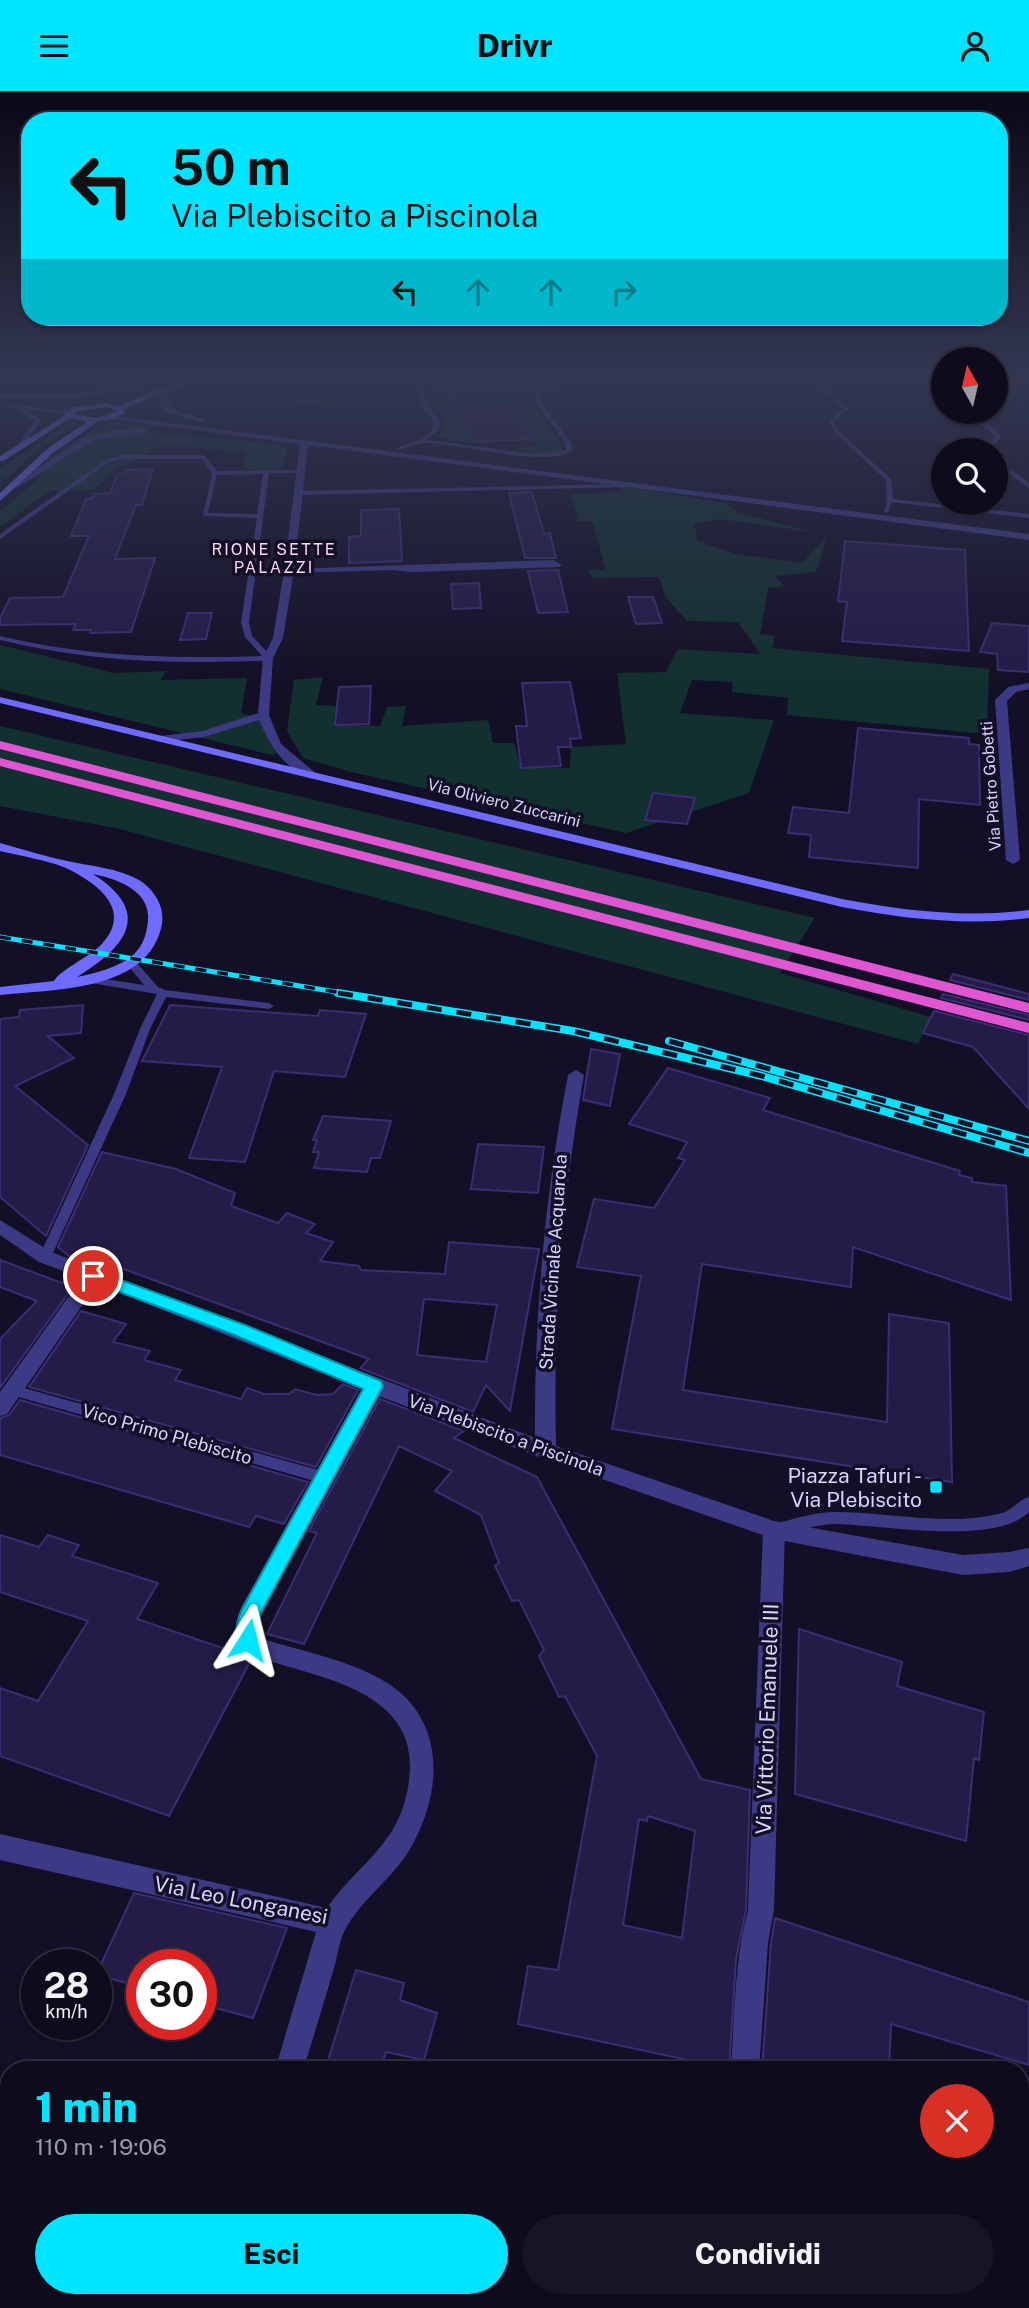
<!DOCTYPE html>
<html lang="it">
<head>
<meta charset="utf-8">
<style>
	body { margin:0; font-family:"Public Sans",sans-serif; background:#171425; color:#f1f3f6; height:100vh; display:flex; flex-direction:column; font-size:26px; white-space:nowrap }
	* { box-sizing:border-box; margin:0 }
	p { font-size:23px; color:#9b9ba3 }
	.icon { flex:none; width:38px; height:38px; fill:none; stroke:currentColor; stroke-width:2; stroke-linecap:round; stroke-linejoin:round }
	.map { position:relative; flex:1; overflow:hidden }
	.side { position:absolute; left:0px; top:1970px; width:1029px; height:247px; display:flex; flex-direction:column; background:#0e0b1c; border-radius:28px 28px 0 0; box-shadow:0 2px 5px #0004,0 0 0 2px #2e2b3b }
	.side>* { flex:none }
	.top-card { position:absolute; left:21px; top:21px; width:987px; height:214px; border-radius:28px; box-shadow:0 2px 5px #0004,0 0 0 2px #2e2b3b; background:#00e5ff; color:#111; overflow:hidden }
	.needle { width:46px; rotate:352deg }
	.tools { position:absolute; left:931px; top:256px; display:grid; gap:14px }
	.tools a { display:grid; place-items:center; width:77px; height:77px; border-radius:50%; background:#0e0b1c; box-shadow:0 2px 5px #0004,0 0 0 2px #2e2b3b; font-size:35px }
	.speed { position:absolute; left:21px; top:1858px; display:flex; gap:14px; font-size:35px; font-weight:700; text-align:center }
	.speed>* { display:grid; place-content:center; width:91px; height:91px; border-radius:50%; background:#0e0b1c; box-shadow:0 2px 5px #0004,0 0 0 2px #2e2b3b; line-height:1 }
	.speed small { font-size:18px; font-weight:400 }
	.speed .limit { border:10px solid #d22; background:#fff; color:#111 }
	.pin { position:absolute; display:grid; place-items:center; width:60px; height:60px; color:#fff; margin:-30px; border:4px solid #fff; border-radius:50%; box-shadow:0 2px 7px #0007 }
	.me { position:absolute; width:77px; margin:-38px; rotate:9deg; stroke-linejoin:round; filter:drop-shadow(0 0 5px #0008) }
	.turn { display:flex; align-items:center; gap:24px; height:147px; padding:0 35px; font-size:32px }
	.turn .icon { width:91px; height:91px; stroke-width:2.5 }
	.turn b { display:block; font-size:49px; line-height:60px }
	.lanes { display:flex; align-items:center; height:66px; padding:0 35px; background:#0003; justify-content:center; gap:35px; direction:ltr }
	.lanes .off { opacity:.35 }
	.round { display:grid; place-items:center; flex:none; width:74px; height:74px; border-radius:37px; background:#171425 }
	.headline { display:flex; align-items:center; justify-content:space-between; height:119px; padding:0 35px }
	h1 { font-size:42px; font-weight:800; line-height:52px; color:#00e5ff }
	.button { display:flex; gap:14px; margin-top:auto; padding:14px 35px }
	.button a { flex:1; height:80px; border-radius:42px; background:#00e5ff; color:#111; font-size:28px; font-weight:800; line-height:80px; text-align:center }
	.button a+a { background:#171425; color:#f1f3f6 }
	header { display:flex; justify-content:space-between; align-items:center; height:91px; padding:0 35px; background:#00e5ff; color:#111; font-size:32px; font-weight:800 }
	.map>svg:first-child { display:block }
	.green { fill:#12302f }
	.building { fill:#241b47; stroke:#3b2d73; stroke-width:2; fill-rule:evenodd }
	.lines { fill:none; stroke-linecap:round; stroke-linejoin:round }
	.service { fill:#3d3a85; fill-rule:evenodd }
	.pedestrian { fill:#3d3a85; fill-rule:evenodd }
	.minor { fill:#3d3a85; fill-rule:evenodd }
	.tertiary { fill:#3d3a85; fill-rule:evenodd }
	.secondary { fill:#6f6bff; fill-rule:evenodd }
	.trunk { fill:#e055d1; fill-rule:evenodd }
	.rail-far1-casing { stroke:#00e5ff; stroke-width:5 }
	.rail-casing { stroke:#00e5ff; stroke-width:8 }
	.rail-far1 { stroke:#130f26; stroke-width:3.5; stroke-dasharray:11; stroke-linecap:butt }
	.rail { stroke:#130f26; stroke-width:5; stroke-dasharray:15; stroke-linecap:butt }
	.route { fill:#00e5ff; stroke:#0095a6; stroke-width:2 }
	.poi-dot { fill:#00e5ff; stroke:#130f26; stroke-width:2.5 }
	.labels { text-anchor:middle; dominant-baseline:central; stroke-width:7; stroke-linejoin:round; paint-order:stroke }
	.far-neighbourhood-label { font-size:16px; letter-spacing:2px; fill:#ffd6f0; stroke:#130f26 }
	.far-street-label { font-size:16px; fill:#d9d4ff; stroke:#130f26 }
	.street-label { font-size:18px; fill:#d9d4ff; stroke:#130f26 }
	.near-poi-label { font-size:21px; fill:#d9d4ff; stroke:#130f26; text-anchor:end }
	.near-street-label { font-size:21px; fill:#d9d4ff; stroke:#130f26 }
</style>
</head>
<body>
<header><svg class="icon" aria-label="menu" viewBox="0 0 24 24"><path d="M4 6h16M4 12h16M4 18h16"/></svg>Drivr<svg class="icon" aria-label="person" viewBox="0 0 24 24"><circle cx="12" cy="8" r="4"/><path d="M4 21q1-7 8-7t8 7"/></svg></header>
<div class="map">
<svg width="1029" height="2217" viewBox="0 0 1029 2217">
	<rect width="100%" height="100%" fill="#130f26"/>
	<!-- green -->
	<g class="green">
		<polygon points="426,284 454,284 443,287 474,353 437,346 447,336"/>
		<polygon points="523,284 549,284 536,286 550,287 554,293 529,308 563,355 560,361 536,363 516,358 537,355 505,289 524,288"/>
		<polygon points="306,298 353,304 330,316 282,309"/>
		<polygon points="78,330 36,360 0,393 0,377 72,331"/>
		<path d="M106 330 150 335 141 341 273 353 287 358 282 376C270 381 254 380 242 376L246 361 161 354 127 374 118 376 94 399 50 400 0 436V420L40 387 46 369Z"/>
		<polygon points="619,395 726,412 736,421 812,441 720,428 694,433 698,450 736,463 802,472 827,446 816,481 775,485 784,495 768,497 760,543 775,545 772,557 989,578 987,643 787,624 788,607 732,601 733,591 692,589 680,622 774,629 749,702 626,742 351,681 303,667 287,640 294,589 323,586 316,614 337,615 336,634 380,635 387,616 406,615 402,635 488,629 493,652 514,652 521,676 570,677 571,656 626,653 617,582 666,581 678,558 760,563 738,531 687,530 665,505 659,486 593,487 587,479 606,479 592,430 578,430 570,403 620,401"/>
		<polygon points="0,554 114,582 166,580 161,589 247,587 241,622 264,628 282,660 272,664 0,598"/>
		<polygon points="0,635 815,827 780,882 931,926 918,953 120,738 0,715"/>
		<polygon points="1020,2161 1029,2164 1029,2217 868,2217 868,2209 1020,2208"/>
	</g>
	<!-- building -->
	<g class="building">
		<polygon points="498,287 533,348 474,351 445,289"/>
		<polygon points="153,378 142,414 136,414 115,468 155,467 131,541 90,542 91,539 73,539 76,533 0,534 0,527 10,507 63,506 89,445 71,445 86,408 92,407 94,403 110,402 117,383 123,383 125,379"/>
		<polygon points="532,401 544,443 550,442 556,467 525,467 509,402"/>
		<polygon points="399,418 402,470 349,472 349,446 361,445 361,419"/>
		<polygon points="845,450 965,459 969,560 842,550 847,511 838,510"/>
		<polygon points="558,479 568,521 538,522 528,480"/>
		<polygon points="479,492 481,517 453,518 451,493"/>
		<polygon points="628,506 653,506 662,532 636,533"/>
		<polygon points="188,522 212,522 206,548 180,549"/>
		<polygon points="992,532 1029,535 1029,581 998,579 997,563 980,561"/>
		<polygon points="570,591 581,647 570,648 571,656 558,656 561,675 521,677 516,635 527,635 522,592"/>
		<polygon points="371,595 369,633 335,634 339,596"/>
		<polygon points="858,637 969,647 969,653 979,654 980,714 919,708 918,777 809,766 811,744 788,742 793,716 849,722"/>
		<polygon points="653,702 695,707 687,733 645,729"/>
		<polygon points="953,883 1029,903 1029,909 950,889"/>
		<polygon points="943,903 1029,924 1029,929 941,907"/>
		<polygon points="83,914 81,942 48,945 74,967 15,995 88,1054 46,1145 0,1106 0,928 19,926 20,919"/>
		<polygon points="170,914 318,925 320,919 366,923 345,986 274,980 245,1071 189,1067 222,976 142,970"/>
		<polygon points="934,920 1029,944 1029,1018 973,956 923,942"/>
		<polygon points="591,958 620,963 610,1015 583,1009"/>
		<polygon points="668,977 770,1007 763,1019 960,1080 959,1084 972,1087 972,1091 1006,1095 1011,1209 853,1156 851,1196 702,1173 683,1299 887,1331 889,1223 949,1232 952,1391 612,1338 641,1185 577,1176 594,1108 654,1117 685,1069 678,1067 687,1051 629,1033"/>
		<polygon points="323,1025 391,1030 380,1067 371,1067 367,1081 314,1077 319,1061 313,1061 317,1049 313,1049"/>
		<polygon points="478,1053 544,1056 538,1102 471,1098"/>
		<path d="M102 1061 176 1078 235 1102 231 1115 278 1132 287 1122 315 1133 306 1142 333 1151 320 1170 359 1175 361 1179 445 1183 449 1151 539 1158 510 1320 486 1294 473 1321 360 1277 369 1268 99 1169 93 1174 69 1165 58 1156ZM424 1208 497 1214 486 1271 417 1264Z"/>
		<polygon points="0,1169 73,1196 0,1297 0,1248 37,1210 0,1196"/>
		<polygon points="81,1220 126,1233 113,1251 150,1260 144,1269 181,1279 175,1289 241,1308 247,1297 264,1303 289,1303 295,1298 316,1304 333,1303 343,1293 358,1299 316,1376 29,1296"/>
		<path d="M380 1308 464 1340 454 1347 537 1386 701 1688 750 1699 746 1819 736 1868 729 1979H692L693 1970 518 1933 528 1875 558 1879 597 1665 565 1605 559 1606 539 1565 544 1559 519 1509 512 1510 495 1475 499 1472 481 1424 435 1400 452 1380 399 1355 304 1553 267 1543 317 1442 309 1440ZM648 1725 695 1740 682 1847 623 1834 639 1728 647 1730Z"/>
		<polygon points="20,1309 308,1391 284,1433 256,1425 249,1436 0,1364 0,1327 9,1324"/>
		<polygon points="0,1444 39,1456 48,1444 79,1454 72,1465 158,1492 137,1528 252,1567 169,1725 0,1665 0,1597 38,1610 88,1530 0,1501"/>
		<polygon points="799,1538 902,1571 897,1595 984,1621 979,1669 974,1667 966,1750 795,1703"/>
		<polygon points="134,1802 287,1837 253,1927 201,1913 201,1874 142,1874 142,1896 96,1884"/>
		<polygon points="775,1827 1029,1911 1029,1974 891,1933 889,1979 762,1979 771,1852"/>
		<polygon points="356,1879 404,1892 400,1909 437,1922 424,1969 386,1961 380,1979 325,1979"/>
	</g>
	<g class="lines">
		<!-- service -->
		<g class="service">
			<path d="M414 284H418L417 286 429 315 440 332 437 341 426 349 536 363 566 359 565 352 533 307 541 299 559 291 557 284H561L564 293 545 301 539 307 571 352 572 359C549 379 455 350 423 352 414 352 406 358 397 359V357L419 349 432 339 434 332 423 315 413 286Z"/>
			<polygon points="806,284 811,284 848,317 848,319 834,330 840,341 891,388 893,408 1029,423 1029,427 892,411 888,421 884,421 887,409 886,389 836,343 828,330 843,318"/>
			<polygon points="923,284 943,285 943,287 925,285"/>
			<polygon points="941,288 943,288 943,292 940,297 943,300 943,304 934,297"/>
			<polygon points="966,320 972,320 1000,343 1001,347 989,359 983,359 995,347 994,344"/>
			<path d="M121 364H204L217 380 303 379 301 382H269L249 531 252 545 271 565V569C251 571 231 570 211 571 139 572 70 566 0 549V545C87 566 173 568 262 565L245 546 241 531 257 427 203 425 212 382 202 368H121L109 371 0 448V443L105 369ZM263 383 257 423 208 422 217 384Z"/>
			<polygon points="996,368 1029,392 1029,397 996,373"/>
			<polygon points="626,393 628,396 298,404 295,402 298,400"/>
			<polygon points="553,469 562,474 559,476 410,481 392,479 289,482 286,480 289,478"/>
			<polygon points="131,869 135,870 158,896 165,899 269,912 274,915 269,918 166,906 150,938 126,1003 51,1166 45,1171 39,1166 114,1003 140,938 157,903 91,892 86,889 91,886 144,894 126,872"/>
			<polygon points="13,1294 322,1380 327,1382 329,1386 327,1390 322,1392 8,1303 6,1299 8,1295"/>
			<path d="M1029 1406V1421C995 1455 883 1434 837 1433 817 1433 797 1440 778 1444L773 1443 770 1438 773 1433 778 1432C797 1427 816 1421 836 1421 889 1421 950 1436 1002 1422 1013 1419 1018 1409 1029 1406Z"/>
		</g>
		<!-- pedestrian -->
		<polygon class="pedestrian" points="774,1430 782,1433 785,1439 774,1818 770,1827 761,1831 752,1827 748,1818 763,1439 766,1433"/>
		<!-- minor -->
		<g class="minor">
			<path d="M175 291 182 293 166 308C171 321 190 324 203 328V332L167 321 159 313V305Z"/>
			<path d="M108 324 1029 443V449L308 354 294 480 283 547 273 567 269 624 281 653 318 684 312 688C284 678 270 654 259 629L204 646 160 651 154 648 160 645 203 640 258 622 263 567 273 547 284 480 300 353 111 328Z"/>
			<polygon points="145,337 148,341 94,349 18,396 11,394 88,345 116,339"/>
			<polygon points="1029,592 1029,598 1016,601 1007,610 1020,769 1013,773 1006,769 995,609 1008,596"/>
			<path d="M576 979 584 984C562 1107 553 1230 556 1355L774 1430 963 1464 1009 1461 1029 1457V1475L1009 1481 963 1484 774 1448 539 1366 379 1305 261 1523 258 1543 263 1548C304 1561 347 1568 384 1590 447 1627 443 1702 410 1758 393 1787 363 1807 346 1837 339 1849 338 1864 334 1877 324 1911 314 1945 303 1979H275L316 1841 0 1769V1743L327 1817C345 1790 372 1770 390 1743 403 1723 409 1701 410 1677 412 1594 307 1585 248 1563 231 1549 234 1531 243 1513L362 1298 97 1193 7 1323 0 1325V1301L82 1187 39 1171 0 1144V1129L51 1161 535 1347C534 1225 545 1104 568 984Z"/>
			<path d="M761 1805 770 1809 774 1818 768 1852 759 1979H731C734 1934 735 1849 752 1809Z"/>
			<polygon points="204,2208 236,2208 233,2217 201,2217"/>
			<rect x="714" y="2208" width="32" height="9"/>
		</g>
		<!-- tertiary -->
		<g class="tertiary">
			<polygon points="146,291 149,295 72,308 0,307 0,303 72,304"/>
			<polygon points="7,313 69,320 73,322 69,324 27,319 42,329 22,356 18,354 34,330 18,318 7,317"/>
		</g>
		<!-- secondary -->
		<g class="secondary">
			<path d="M194 284H204L124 318 125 322 113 328 97 331 53 362 0 410V402L47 358 87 331 71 327 3 370H0V365L61 327 73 316 108 312 118 315ZM107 316 117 320 97 327 75 323 78 320Z"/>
			<path d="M0 606 842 808C905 820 966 827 1029 819V827C966 835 905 828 842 816L0 612Z"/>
			<path d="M0 752C22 758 44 765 67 770 90 775 118 777 139 789 154 798 165 816 162 833 149 901 55 898 0 904V896L54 890C60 879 89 866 101 854 133 820 100 794 68 778 55 771 17 764 0 760ZM93 783C122 789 155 802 147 837 145 848 141 857 132 865 117 877 96 882 77 886 126 856 154 822 93 783Z"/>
		</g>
		<!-- trunk -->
		<g class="trunk">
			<polygon points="0,650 1029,912 1029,922 0,658"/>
			<polygon points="0,667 1029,932 1029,942 0,675"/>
		</g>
		<!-- rail-far1 casing -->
		<g class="rail-far1-casing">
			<polyline id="rail-far1" points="0,846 349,903"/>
		</g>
		<!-- rail casing -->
		<g class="rail-casing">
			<g id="rail">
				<polyline points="338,902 573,940 762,985 1029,1062"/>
				<polyline points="669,950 1029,1050"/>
			</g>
		</g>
		<!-- rail-far1 -->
		<use href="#rail-far1" class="rail-far1"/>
		<!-- rail -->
		<use href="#rail" class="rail"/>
	</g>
	<!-- sky -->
	<linearGradient id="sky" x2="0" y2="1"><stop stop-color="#0a0815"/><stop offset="0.48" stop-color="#333752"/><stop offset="1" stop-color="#333752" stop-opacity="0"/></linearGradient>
	<rect width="1029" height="594" fill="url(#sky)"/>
	<!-- route -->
	<path class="route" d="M93 1179 245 1234 381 1290 383 1295 261 1522C257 1534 260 1546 255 1555L248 1558 241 1555C234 1542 236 1533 241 1520L363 1298 232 1243 87 1189 84 1185 87 1181Z"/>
	<!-- markers -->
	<rect class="poi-dot" x="929" y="1389" width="14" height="14" rx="3.5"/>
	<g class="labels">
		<!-- far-neighbourhood labels -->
		<g class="far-neighbourhood-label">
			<text x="274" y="458">RIONE SETTE<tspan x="274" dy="18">PALAZZI</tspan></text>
		</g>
		<!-- far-street labels -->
		<g class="far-street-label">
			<text transform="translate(991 695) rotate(-94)">Via Pietro Gobetti</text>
			<text transform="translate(504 712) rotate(14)">Via Oliviero Zuccarini</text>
		</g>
		<!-- street labels -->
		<g class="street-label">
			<text transform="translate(553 1171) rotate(-86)">Strada Vicinale Acquarola</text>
			<text transform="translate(167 1343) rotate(16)">Vico Primo Plebiscito</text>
			<text transform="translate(506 1344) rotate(20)">Via Plebiscito a Piscinola</text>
		</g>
		<!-- near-poi labels -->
		<g class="near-poi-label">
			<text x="922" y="1384">Piazza Tafuri -<tspan x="922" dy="24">Via Plebiscito</tspan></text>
		</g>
		<!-- near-street labels -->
		<g class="near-street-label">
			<text transform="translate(767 1628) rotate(-88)">Via Vittorio Emanuele III</text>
			<text transform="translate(241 1809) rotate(11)">Via Leo Longanesi</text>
		</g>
	</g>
</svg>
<div class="tools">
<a><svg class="needle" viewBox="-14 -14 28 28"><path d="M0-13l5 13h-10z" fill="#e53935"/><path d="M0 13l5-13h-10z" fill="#9b9ba3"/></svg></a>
<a><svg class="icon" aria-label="search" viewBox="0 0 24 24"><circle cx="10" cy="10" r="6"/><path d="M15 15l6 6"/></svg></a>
</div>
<div class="speed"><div>28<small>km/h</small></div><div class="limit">30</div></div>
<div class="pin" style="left:93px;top:1185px;background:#d93025"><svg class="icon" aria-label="arrive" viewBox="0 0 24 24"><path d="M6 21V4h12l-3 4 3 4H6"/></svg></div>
<svg class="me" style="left:248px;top:1549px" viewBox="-20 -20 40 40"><path d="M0-17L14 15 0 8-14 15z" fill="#00e5ff" stroke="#fff" stroke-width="4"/></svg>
<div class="top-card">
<div class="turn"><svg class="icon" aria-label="left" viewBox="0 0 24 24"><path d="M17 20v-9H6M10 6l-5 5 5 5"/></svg><div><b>50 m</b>Via Plebiscito a Piscinola</div></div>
<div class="lanes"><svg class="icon" aria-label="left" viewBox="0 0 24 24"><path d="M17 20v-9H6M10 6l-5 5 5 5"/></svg><svg class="icon off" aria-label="ahead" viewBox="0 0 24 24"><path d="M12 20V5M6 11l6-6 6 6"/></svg><svg class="icon off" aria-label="ahead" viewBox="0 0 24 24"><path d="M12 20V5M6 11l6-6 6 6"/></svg><svg class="icon off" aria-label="right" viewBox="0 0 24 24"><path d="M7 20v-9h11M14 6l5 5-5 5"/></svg></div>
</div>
<section class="side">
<div class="headline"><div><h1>1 min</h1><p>110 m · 19:06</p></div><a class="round" style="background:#d93025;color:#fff"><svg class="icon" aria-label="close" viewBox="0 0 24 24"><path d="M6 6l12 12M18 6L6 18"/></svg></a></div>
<div class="button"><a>Esci</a><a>Condividi</a></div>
</section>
</div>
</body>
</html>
